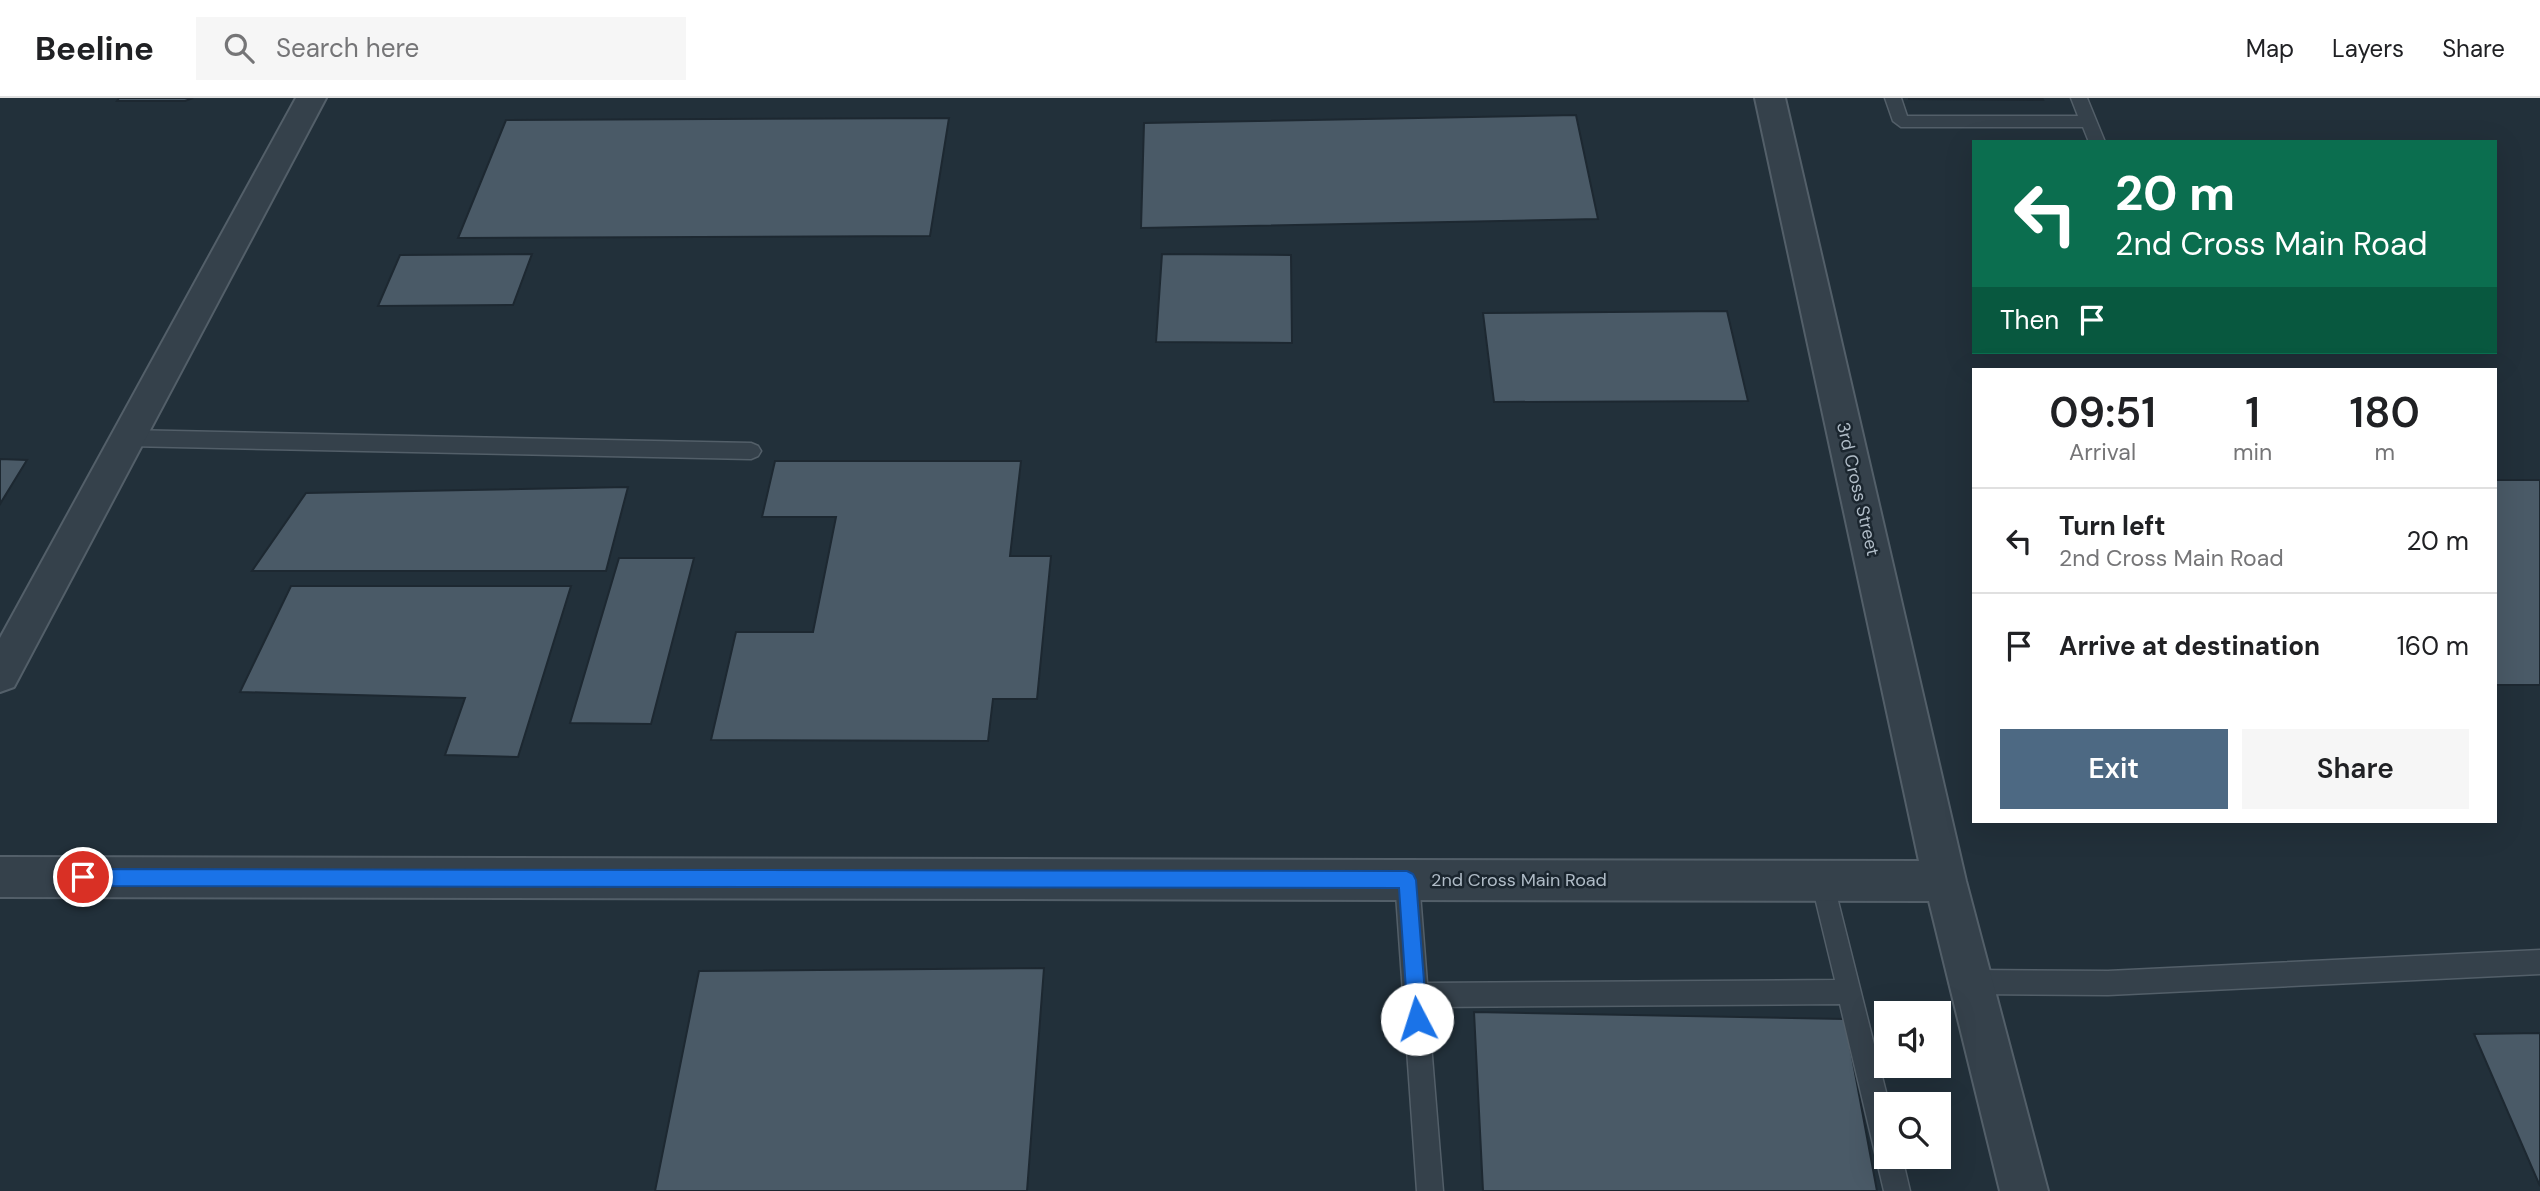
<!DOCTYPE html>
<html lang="en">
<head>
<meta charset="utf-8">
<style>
	body { margin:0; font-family:"DM Sans",sans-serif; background:#f6f6f6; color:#202124; height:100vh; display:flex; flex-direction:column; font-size:26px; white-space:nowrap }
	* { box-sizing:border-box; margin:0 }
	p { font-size:23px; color:#757577 }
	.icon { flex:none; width:38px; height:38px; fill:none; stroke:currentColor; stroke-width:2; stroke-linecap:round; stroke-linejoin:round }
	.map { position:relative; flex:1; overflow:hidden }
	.sheet { position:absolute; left:1972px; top:270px; width:525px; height:455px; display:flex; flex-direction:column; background:#fff; border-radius:0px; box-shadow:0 7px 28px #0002 }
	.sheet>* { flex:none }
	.guide { position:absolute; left:1972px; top:42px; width:525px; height:214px; border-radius:0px; box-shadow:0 7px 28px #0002; background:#0b6e4f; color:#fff; overflow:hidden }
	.controls { position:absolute; left:1874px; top:903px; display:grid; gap:14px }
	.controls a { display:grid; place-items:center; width:77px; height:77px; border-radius:0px; background:#fff; box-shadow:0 7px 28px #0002; font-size:35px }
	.pin { position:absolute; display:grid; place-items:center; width:60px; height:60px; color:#fff; margin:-30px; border:4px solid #fff; border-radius:50%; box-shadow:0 2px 7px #0007 }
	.me { position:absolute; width:77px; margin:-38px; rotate:355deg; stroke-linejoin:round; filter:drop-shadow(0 0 5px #0008) }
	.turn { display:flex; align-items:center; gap:24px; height:147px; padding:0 28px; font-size:32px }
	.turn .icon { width:91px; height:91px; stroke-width:2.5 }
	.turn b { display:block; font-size:49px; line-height:60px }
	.then { display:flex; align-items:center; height:66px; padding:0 28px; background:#0003; gap:14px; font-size:26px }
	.eta { display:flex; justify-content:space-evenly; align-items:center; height:119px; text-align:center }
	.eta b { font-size:42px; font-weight:600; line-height:49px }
	.button { display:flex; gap:14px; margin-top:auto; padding:14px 28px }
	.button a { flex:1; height:80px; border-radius:0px; background:#4d6983; color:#fff; font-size:28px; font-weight:600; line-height:80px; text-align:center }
	.button a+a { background:#f6f6f6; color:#202124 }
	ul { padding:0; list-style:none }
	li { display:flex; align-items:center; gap:21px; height:105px; padding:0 28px; border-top:2px solid #e0e0e0 }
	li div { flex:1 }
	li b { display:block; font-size:26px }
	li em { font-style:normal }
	header { display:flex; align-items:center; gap:42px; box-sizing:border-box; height:98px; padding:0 35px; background:#fff; border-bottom:2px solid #e0e0e0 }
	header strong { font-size:33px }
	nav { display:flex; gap:38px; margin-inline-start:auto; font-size:24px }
	.search { width:490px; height:63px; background:#f6f6f6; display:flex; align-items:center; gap:18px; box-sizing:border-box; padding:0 24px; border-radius:0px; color:#757577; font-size:26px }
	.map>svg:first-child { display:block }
	.building { fill:#4a5a67; stroke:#1d2831; stroke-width:2 }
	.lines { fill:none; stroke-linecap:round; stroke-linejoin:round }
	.lane-casing { stroke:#535f69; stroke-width:3 }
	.street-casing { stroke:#535f69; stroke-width:4 }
	.lane { fill:#35414b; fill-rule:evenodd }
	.street { fill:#35414b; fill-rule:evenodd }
	.route { fill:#1a73e8; stroke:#114b97; stroke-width:2 }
	.labels { text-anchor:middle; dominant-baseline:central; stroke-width:5; stroke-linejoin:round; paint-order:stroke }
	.street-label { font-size:18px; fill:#b0bcc7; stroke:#1b262f }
</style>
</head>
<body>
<header>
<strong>Beeline</strong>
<div class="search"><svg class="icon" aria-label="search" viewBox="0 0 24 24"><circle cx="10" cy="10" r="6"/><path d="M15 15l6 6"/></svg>Search here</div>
<nav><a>Map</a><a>Layers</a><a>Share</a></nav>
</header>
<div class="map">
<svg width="2540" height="1093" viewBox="0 0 2540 1093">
	<rect width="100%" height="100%" fill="#22303a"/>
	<!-- building -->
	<g class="building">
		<polygon points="119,0 193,0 185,3 117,3"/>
		<polygon points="1909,0 2042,0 2043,2 1909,1"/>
		<polygon points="1576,17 1598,121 1141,130 1144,25"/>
		<polygon points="949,20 930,138 458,140 506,22"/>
		<polygon points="532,156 513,207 378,208 400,157"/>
		<polygon points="1162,156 1291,157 1292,245 1156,244"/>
		<polygon points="1727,213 1748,303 1494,304 1483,215"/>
		<polygon points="0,361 27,362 0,406"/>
		<polygon points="775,363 1021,363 1010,458 1051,458 1037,601 993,601 988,643 711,642 736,534 813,534 836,419 762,419"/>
		<rect x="2496" y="382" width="44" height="205"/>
		<polygon points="628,389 606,473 252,473 306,395"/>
		<polygon points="619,460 694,460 651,626 570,625"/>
		<polygon points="291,488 571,488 518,659 445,657 465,600 240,594"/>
		<polygon points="1044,870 1027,1093 655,1093 699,873"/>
		<polygon points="1474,914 1845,921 1877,1093 1483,1093"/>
		<polygon points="2540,935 2540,1088 2474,936"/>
	</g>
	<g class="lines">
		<!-- lane casing -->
		<g class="lane-casing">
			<g id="lane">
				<polygon points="1885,0 1901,0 1907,18 2078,18 2071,0 2087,0 2105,44 2089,44 2083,29 1901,29 1893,23"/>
				<polygon points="127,332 751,345 758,348 761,353 758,358 751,361 127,348 120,345 117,340 120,335"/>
				<polygon points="1407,771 1415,774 1419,782 1427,885 1835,882 1811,783 1815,775 1823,772 1831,775 1889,1006 1886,1006 1886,1059 1902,1059 1910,1093 1884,1093 1840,906 1428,909 1443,1093 1417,1093 1395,782 1399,774"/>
				<polygon points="2540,852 2540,876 2108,897 1971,896 1963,892 1959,884 1963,876 1971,872 2108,873"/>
			</g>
		</g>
		<!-- street casing -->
		<g class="street-casing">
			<g id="street">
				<polygon points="296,0 326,0 14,589 0,594 0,540"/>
				<polygon points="1755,0 1785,0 1966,783 2048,1093 2000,1093 1929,803 0,799 0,759 1919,763"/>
			</g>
		</g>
		<!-- lane -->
		<use href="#lane" class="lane"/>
		<!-- street -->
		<use href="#street" class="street"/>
	</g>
	<!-- route -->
	<polygon class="route" points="83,771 1407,773 1413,776 1416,782 1427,921 1424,928 1417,930 1411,928 1408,921 1399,790 83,788 77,785 74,779 77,774"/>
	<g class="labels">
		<!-- street labels -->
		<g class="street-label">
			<text transform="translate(1858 391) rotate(77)">3rd Cross Street</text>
			<text x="1519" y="782">2nd Cross Main Road</text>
		</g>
	</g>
</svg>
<div class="controls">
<a><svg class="icon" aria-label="sound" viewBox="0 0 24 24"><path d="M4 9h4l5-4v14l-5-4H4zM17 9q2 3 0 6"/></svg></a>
<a><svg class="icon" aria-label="search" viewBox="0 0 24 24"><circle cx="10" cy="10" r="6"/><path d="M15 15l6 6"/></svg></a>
</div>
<div class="pin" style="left:83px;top:779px;background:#d93025"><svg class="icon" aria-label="arrive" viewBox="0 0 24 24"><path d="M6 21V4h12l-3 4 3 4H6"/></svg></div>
<svg class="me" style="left:1417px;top:921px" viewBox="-20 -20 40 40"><circle r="19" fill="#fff"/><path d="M0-13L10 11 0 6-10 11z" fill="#1a73e8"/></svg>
<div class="guide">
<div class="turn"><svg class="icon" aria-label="left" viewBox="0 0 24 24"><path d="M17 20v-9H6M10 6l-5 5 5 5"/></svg><div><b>20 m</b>2nd Cross Main Road</div></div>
<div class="then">Then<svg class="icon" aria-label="arrive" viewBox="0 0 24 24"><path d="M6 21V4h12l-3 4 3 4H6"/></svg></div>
</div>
<section class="sheet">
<div class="eta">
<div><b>09:51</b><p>Arrival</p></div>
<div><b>1</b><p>min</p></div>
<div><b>180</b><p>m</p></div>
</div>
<ul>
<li><svg class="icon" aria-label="left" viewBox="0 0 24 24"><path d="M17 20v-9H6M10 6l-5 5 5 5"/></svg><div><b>Turn left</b><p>2nd Cross Main Road</p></div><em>20 m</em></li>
<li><svg class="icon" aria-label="arrive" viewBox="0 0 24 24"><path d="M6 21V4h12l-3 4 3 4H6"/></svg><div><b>Arrive at destination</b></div><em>160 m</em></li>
</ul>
<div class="button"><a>Exit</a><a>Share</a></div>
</section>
</div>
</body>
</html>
